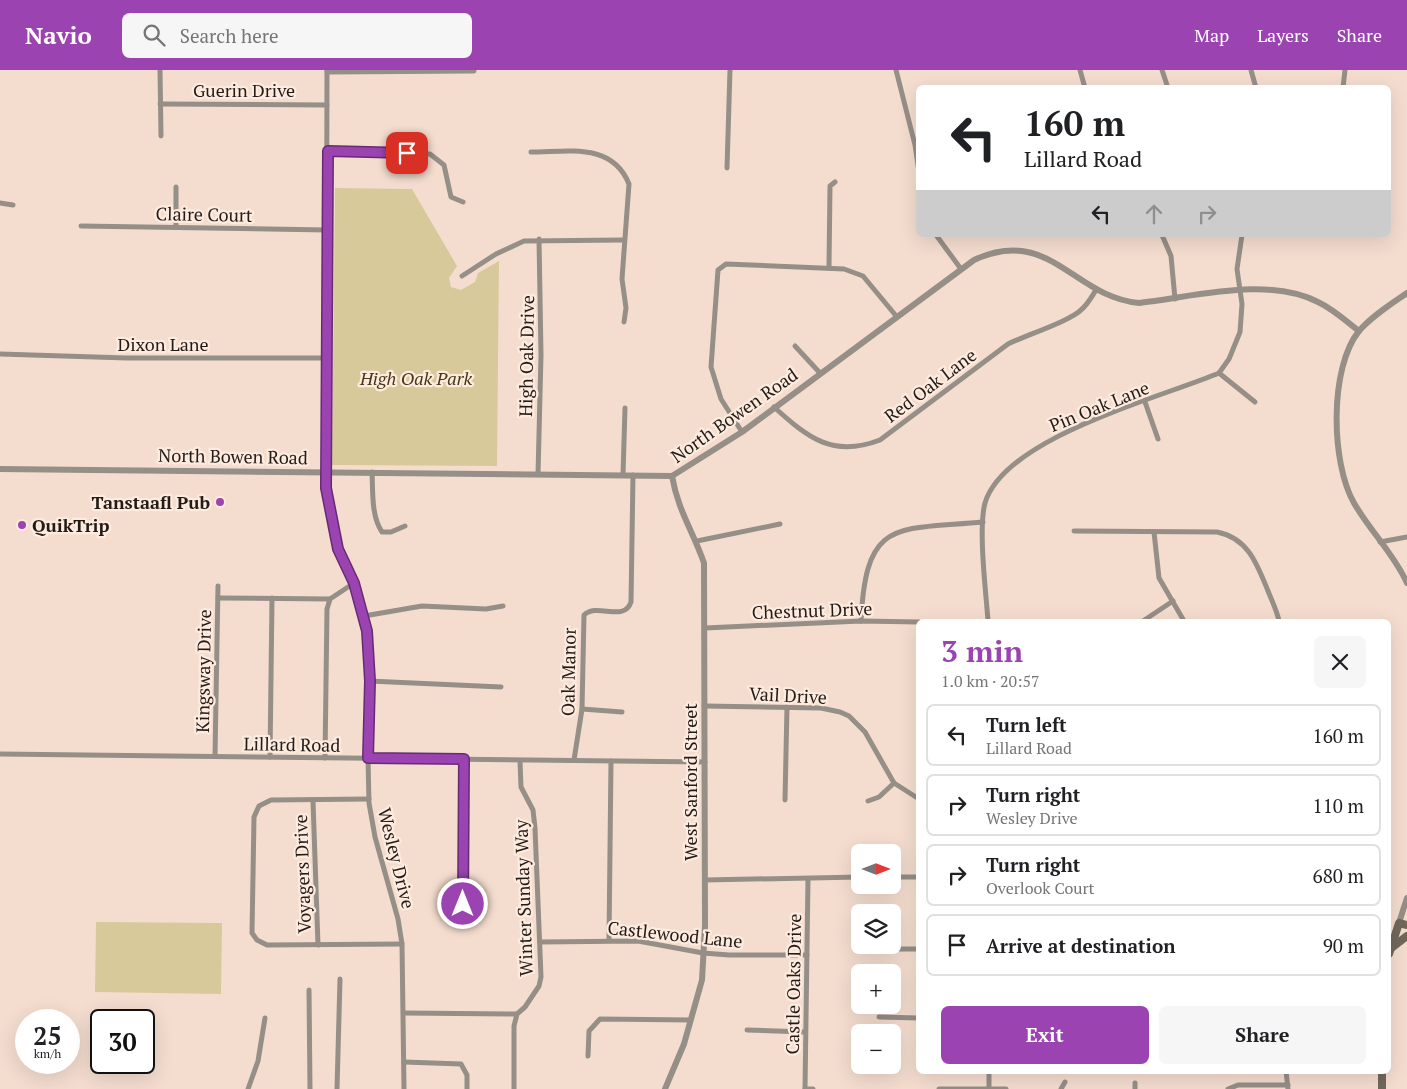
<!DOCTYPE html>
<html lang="en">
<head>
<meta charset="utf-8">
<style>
	body { margin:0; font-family:"PT Serif",serif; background:#f6f6f6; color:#202124; height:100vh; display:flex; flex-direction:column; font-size:19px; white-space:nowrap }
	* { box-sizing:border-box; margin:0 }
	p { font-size:16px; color:#757577 }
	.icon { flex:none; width:28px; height:28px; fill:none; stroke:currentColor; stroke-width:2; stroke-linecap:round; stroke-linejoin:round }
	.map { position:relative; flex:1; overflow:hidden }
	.details { position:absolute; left:916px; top:549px; width:475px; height:455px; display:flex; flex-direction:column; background:#fff; border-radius:8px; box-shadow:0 5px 20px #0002 }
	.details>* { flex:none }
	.hud { position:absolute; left:916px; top:15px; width:475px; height:152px; border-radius:8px; box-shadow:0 5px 20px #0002; background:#fff; color:#202124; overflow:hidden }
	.needle { width:32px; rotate:90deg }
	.tools { position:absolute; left:851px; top:774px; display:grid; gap:10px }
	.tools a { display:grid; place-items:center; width:50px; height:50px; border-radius:8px; background:#fff; box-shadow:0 5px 20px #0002; font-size:25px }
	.speed { position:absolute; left:15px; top:939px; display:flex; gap:10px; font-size:25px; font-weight:700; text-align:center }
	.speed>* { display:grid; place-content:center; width:65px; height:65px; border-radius:50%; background:#fff; box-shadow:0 5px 20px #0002; line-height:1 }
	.speed small { font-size:12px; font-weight:400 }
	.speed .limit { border:2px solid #111; border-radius:8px; background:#fff; color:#111 }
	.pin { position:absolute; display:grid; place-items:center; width:42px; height:42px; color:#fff; margin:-21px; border-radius:10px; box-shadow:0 2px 8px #0006 }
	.me { position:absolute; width:55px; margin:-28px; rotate:0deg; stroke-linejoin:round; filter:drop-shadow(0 0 4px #0008) }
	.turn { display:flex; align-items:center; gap:18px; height:105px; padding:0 25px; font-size:22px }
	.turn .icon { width:65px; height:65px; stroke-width:2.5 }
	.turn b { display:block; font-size:35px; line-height:42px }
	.lanes { display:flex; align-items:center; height:48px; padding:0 25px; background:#0003; justify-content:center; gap:25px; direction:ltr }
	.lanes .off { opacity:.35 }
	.round { display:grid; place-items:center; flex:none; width:52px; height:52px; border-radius:8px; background:#f6f6f6 }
	.overview { display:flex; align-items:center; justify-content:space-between; height:85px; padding:0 25px }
	h1 { font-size:30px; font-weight:700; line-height:38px; color:#9b44b1 }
	.primary-button { display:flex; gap:10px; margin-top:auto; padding:10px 25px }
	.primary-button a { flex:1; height:58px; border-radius:8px; background:#9b44b1; color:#fff; font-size:20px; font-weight:700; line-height:58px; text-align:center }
	.primary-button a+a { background:#f6f6f6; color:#202124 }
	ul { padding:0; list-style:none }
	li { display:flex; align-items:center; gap:15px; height:62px; margin:0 10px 8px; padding:0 15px; border:2px solid #e0e0e0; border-radius:8px }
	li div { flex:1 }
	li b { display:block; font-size:19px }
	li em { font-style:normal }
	header { display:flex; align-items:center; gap:30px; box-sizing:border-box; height:70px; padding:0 25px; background:#9b44b1; color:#fff }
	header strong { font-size:24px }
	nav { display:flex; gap:28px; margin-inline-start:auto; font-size:18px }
	.search { width:350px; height:45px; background:#f6f6f6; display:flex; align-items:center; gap:12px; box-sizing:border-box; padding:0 18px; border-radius:8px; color:#757577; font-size:19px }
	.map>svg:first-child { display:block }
	.green { fill:#d8c99a }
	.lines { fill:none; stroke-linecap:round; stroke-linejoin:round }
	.minor { stroke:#968f87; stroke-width:5 }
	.tertiary { stroke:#968f87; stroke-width:6 }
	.secondary { stroke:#71685c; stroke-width:8 }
	.route-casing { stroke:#652c73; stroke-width:12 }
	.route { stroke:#9b44b1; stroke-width:9 }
	.poi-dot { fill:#9b44b1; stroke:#feebe0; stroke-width:2 }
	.labels { text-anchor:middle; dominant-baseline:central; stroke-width:4.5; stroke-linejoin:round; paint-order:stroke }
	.street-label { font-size:18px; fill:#231b16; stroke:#feebe0 }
	.park-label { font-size:18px; font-style:italic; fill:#453a13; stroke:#feebe0 }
	.poi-label { font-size:18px; font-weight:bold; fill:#231b16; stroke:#feebe0; text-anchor:end }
</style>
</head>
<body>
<header>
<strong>Navio</strong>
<div class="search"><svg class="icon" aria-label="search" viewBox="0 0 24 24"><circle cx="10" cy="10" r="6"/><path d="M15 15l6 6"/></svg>Search here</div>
<nav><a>Map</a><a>Layers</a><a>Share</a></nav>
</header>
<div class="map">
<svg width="1407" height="1019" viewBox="0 0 1407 1019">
	<rect width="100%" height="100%" fill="#f4ddcf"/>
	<!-- green -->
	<g class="green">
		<polygon points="335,118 412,119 457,196 449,208 451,217 461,220 475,212 478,203 499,191 497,396 332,395"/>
		<polygon points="96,852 222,853 221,924 95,922"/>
	</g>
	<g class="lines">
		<!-- minor -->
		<g class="minor">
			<polyline points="160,0 161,66"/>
			<polyline points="327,0 326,418 338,479 354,513 367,561 369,611 368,688 369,733 375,767 398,849 402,874 404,1019"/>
			<polyline points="896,0 915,75 919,102"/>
			<polyline points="1080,0 1085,18"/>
			<polyline points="1162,0 1168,18"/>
			<polyline points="1251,0 1256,18"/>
			<polyline points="327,2 474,1"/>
			<polyline points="1343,18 1345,0"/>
			<polyline points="160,34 327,35"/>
			<polyline points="327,81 430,84 444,95 451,127 463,132"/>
			<path d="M531 82C568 82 612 72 629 114L622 209 626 238 624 252"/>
			<polyline points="727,98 730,0"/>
			<polyline points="0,133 13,135"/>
			<polyline points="81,156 327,160"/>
			<polyline points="176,157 176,117"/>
			<polyline points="936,165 961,199"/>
			<polyline points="1162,165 1171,186 1175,229"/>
			<polyline points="829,197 830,116 835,112"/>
			<polyline points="462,206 496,184 524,171 623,170"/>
			<polyline points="795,276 820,303"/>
			<polyline points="0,284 127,288 327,288"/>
			<polyline points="1219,303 1255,332"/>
			<polyline points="1145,332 1158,369"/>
			<path d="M774 337C808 368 833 388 880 370L1008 274C1026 265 1071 251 1082 239 1088 234 1092 226 1096 220"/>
			<polyline points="742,362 721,329 711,297 718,200 726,194 844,199 863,206 897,247"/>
			<path d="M372 402C373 421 371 446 382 462H391L405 456"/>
			<polyline points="538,404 541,285 539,169"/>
			<polyline points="623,405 625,338"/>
			<path d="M1074 461 1217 462C1248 468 1257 494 1268 521 1272 531 1277 541 1279 551"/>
			<polyline points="1154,462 1159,508 1184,551"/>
			<polyline points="697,471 780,454"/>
			<polyline points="1380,472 1407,467"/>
			<polyline points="218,528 330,529"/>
			<polyline points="364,546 422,536 486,539 503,536"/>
			<path d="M861 551C866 448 895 460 983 452"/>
			<path d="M988 551C986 522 978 459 985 433 1005 367 1160 328 1219 303L1229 289 1240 262 1242 234 1237 199 1242 165"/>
			<polyline points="1143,551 1173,531"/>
			<polyline points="705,558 861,551 919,552"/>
			<polyline points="369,611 501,617"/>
			<polyline points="704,636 821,638 840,642 849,646 865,662 894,713 919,729"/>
			<polyline points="582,639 622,642"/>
			<polyline points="0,684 705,692"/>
			<polyline points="215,686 218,516"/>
			<polyline points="270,687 272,528"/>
			<polyline points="325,688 327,539 330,529 354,513"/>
			<path d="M574 690 582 639 584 545C597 532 624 553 631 532L633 405"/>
			<polyline points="369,729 271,730 259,736 254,747 252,863 257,870 267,875 402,874"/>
			<polyline points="785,730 787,637"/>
			<polyline points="313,731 318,875"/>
			<polyline points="868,731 879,727 894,713"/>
			<polyline points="892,807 919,807"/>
			<polyline points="705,810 860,807"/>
			<polyline points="463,852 464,689"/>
			<polyline points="609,870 611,691"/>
			<polyline points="540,872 638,871 703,883 729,885 807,885"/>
			<polyline points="886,879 919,879"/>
			<polyline points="309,920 310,1019"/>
			<polyline points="404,943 517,944"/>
			<polyline points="879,947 919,948"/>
			<polyline points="747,960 805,962"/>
			<polyline points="588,986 589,961 600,949 691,950"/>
			<polyline points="404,992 461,994 467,1005 467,1019"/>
			<polyline points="1286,1001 1288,1019"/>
			<polyline points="1135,1013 1135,1019"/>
			<polyline points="989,1018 989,1001"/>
			<polyline points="248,1019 258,991 265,948"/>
			<polyline points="337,1019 340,909"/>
			<polyline points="514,1019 514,956 517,944 525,937 539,916 541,907 535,758 533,740 521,717 520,691"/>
			<polyline points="805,1019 808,809"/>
			<polyline points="805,1019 813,1019"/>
			<polyline points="939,1019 1006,1019"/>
			<polyline points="1061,1019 1065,1012"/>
			<polyline points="1228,1019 1238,1015 1288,1015"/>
		</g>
		<!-- tertiary -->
		<g class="tertiary">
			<path d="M1407 223C1391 234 1372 246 1359 261 1329 298 1331 393 1354 433 1370 461 1394 484 1407 513"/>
			<path d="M0 399 672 406 742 362 974 190C1050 155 1073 227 1139 233 1194 227 1267 206 1318 232 1333 239 1346 251 1359 261"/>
			<polyline points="1399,853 1407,828"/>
			<path d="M665 1019 684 974 702 910 705 856 704 493C693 461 678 441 672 406"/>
		</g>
		<!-- secondary -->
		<g class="secondary">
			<polyline points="1390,879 1407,866"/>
			<polyline points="1389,884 1399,853 1407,855"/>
			<polyline points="1382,1001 1382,1019"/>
		</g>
	</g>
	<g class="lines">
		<!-- route casing -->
		<g class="route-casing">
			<polyline id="route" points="407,83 328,81 326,418 338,479 354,513 367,561 370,611 368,688 464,689 463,834"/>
		</g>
		<!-- route -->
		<use href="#route" class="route"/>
	</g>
	<!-- markers -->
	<g class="poi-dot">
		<circle cx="220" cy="432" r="5"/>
		<circle cx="22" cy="455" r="5"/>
	</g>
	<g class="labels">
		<!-- street labels -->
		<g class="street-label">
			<text x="244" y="20">Guerin Drive</text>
			<text transform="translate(204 144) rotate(1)">Claire Court</text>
			<text x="163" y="274">Dixon Lane</text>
			<text transform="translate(526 286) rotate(-89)">High Oak Drive</text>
			<text transform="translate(930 315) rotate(-37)">Red Oak Lane</text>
			<text transform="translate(1099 336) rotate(-22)">Pin Oak Lane</text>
			<text transform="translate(734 345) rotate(-35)">North Bowen Road</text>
			<text transform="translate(233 386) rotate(1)">North Bowen Road</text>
			<text transform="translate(812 540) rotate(-2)">Chestnut Drive</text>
			<text transform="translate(203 601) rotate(-89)">Kingsway Drive</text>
			<text transform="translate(568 602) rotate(-89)">Oak Manor</text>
			<text transform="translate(788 625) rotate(3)">Vail Drive</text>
			<text transform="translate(292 674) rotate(1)">Lillard Road</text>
			<text transform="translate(690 712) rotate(-90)">West Sanford Street</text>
			<text transform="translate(397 788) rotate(76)">Wesley Drive</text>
			<text transform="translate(302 804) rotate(-92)">Voyagers Drive</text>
			<text transform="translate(523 828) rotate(-92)">Winter Sunday Way</text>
			<text transform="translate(675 864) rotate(6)">Castlewood Lane</text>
			<text transform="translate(793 914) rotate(-89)">Castle Oaks Drive</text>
		</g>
		<!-- park labels -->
		<g class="park-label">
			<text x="416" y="308">High Oak Park</text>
		</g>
		<!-- poi labels -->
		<g class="poi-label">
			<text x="210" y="432">Tanstaafl Pub</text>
			<text x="32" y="455" text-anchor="start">QuikTrip</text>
		</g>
	</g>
</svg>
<div class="tools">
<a><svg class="needle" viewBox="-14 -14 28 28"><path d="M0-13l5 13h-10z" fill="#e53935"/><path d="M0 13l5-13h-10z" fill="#757577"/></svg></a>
<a><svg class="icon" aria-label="layers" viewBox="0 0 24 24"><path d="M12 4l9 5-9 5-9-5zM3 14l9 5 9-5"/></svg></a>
<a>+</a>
<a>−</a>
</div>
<div class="speed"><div>25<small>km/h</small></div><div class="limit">30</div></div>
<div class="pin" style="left:407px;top:83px;background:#d93025"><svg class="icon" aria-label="arrive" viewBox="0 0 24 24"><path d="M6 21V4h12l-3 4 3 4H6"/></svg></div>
<svg class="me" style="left:463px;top:834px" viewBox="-20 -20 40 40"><circle r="17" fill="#9b44b1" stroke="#fff" stroke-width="3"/><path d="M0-11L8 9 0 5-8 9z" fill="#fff"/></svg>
<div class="hud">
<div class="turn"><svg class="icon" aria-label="left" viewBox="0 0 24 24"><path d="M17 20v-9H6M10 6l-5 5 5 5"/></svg><div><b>160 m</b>Lillard Road</div></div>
<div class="lanes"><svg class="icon" aria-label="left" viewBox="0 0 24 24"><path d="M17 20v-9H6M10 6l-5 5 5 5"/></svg><svg class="icon off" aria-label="ahead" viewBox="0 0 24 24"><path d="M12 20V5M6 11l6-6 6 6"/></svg><svg class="icon off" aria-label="right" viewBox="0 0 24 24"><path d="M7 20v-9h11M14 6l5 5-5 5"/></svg></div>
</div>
<section class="details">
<div class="overview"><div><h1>3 min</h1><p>1.0 km · 20:57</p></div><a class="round"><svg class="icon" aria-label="close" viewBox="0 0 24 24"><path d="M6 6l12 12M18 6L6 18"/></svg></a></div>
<ul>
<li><svg class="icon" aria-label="left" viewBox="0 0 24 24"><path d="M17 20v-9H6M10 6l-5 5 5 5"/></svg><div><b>Turn left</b><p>Lillard Road</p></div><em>160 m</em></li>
<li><svg class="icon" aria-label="right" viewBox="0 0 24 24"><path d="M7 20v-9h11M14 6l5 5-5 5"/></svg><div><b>Turn right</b><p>Wesley Drive</p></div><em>110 m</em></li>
<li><svg class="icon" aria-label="right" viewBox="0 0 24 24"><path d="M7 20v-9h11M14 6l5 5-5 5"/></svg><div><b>Turn right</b><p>Overlook Court</p></div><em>680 m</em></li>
<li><svg class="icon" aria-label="arrive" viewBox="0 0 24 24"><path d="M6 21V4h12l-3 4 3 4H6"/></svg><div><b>Arrive at destination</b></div><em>90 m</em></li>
</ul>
<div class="primary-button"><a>Exit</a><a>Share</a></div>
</section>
</div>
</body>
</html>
